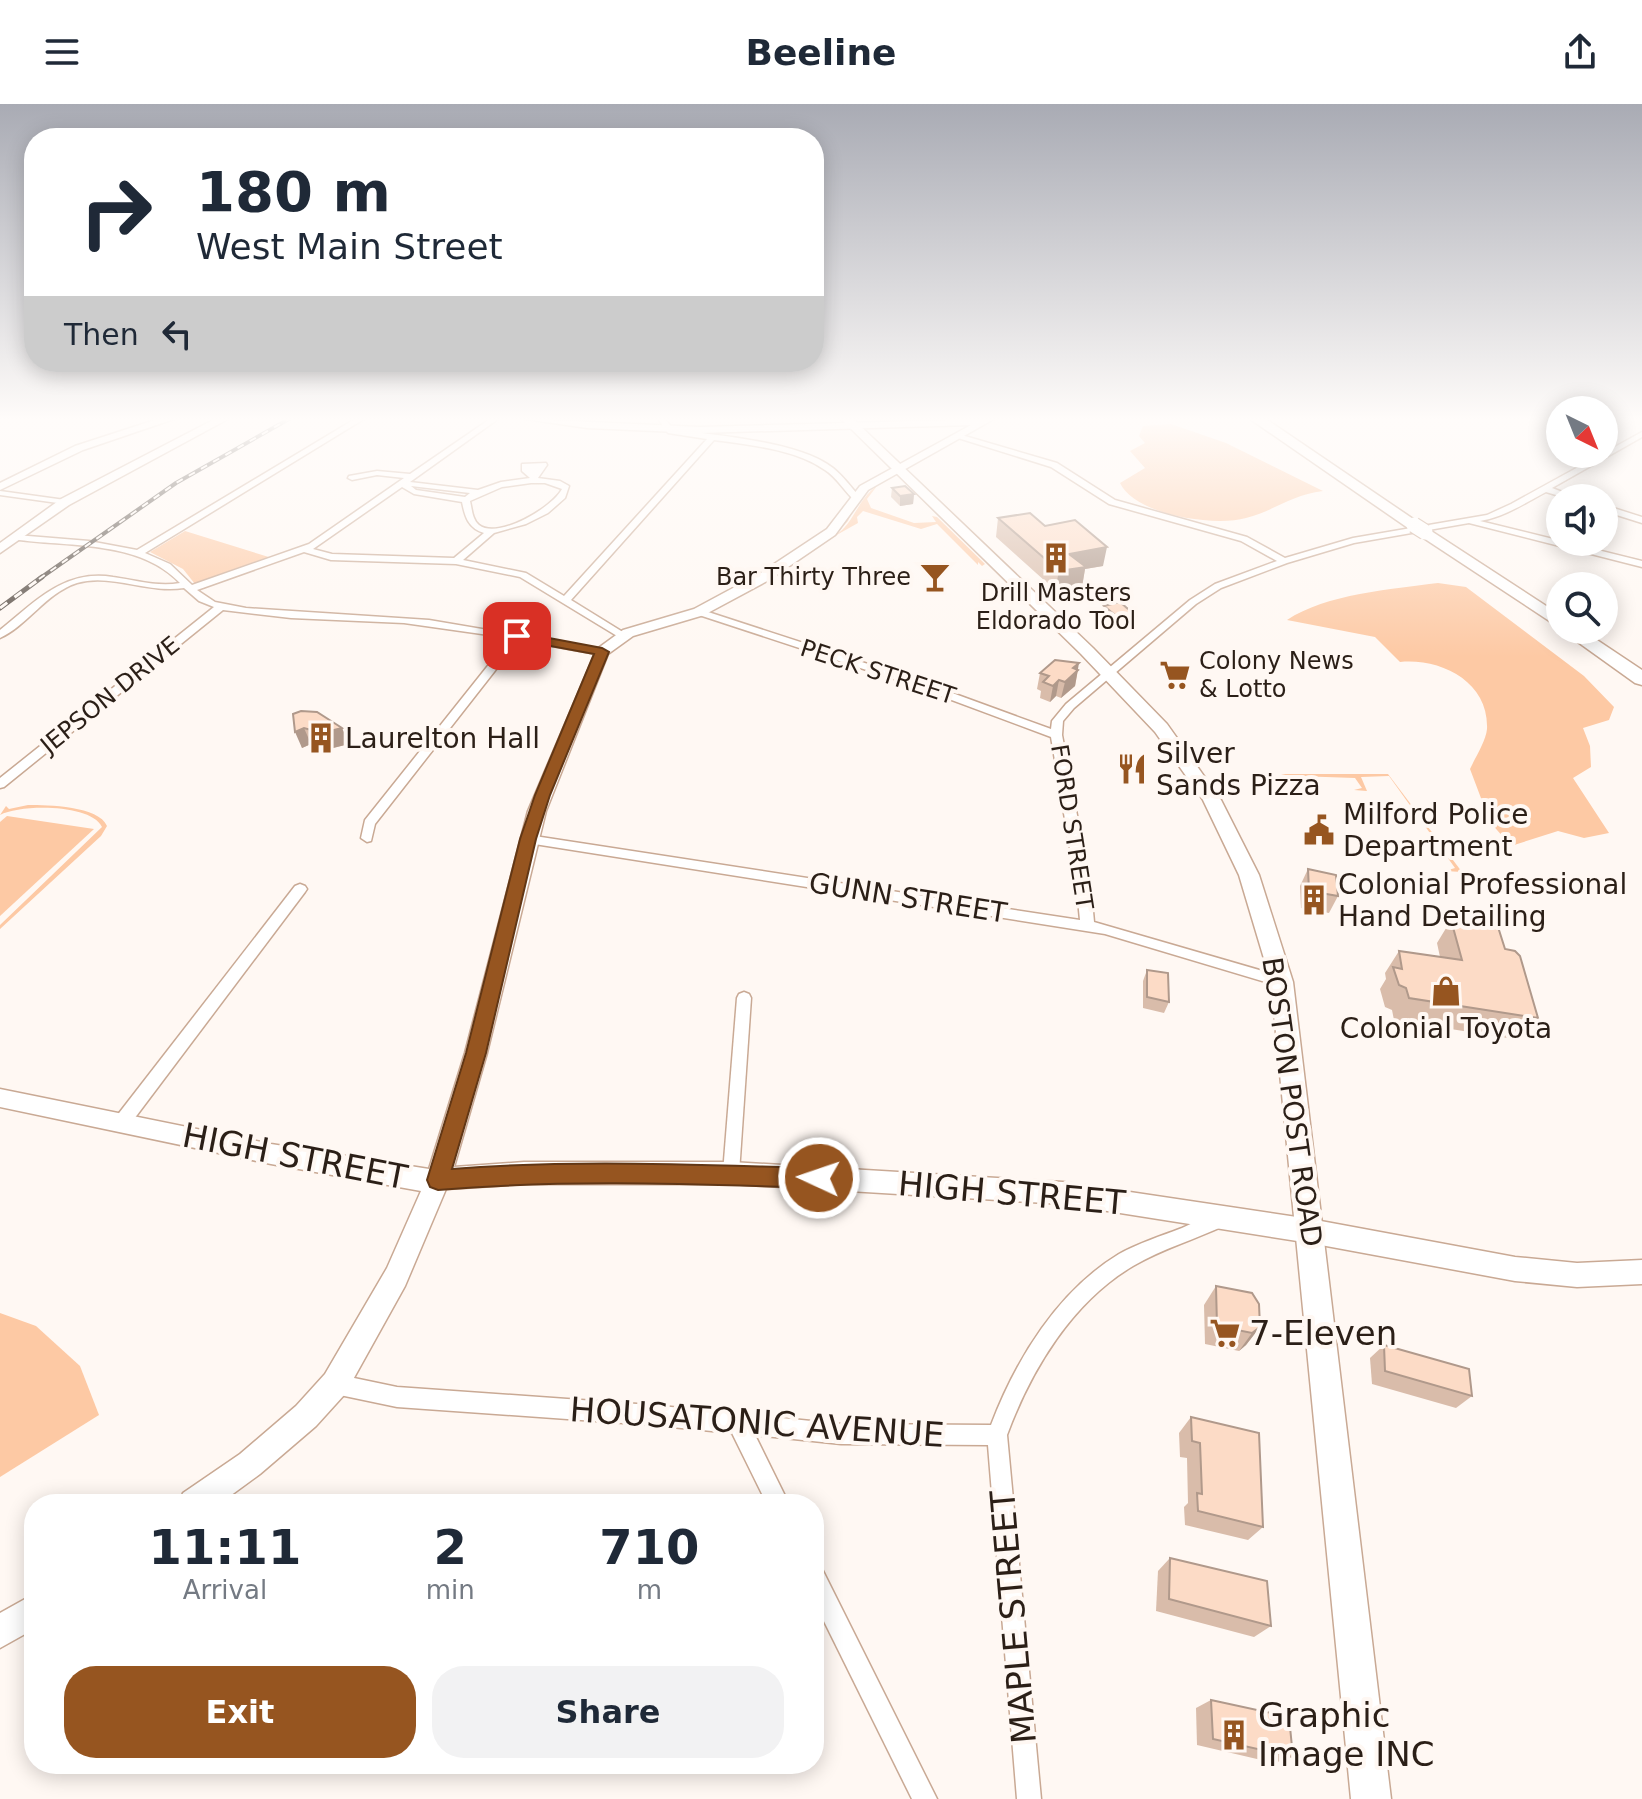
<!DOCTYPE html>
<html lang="en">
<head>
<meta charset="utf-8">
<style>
	body { margin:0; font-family:"DejaVu Sans",sans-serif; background:#f2f2f3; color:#1f2937; height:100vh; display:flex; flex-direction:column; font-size:30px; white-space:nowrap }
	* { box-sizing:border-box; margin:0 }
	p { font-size:26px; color:#747a83 }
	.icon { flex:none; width:44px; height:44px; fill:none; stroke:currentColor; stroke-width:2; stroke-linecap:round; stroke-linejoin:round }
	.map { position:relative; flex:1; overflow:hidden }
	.details { position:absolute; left:24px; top:1390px; width:800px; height:280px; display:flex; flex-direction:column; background:#fff; border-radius:32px; box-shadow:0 4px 20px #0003 }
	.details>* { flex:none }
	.guide { position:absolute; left:24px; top:24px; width:800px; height:244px; border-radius:32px; box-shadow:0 4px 20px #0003; background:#fff; color:#1f2937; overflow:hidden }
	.needle { width:52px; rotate:137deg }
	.buttons { position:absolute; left:1546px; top:292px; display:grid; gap:16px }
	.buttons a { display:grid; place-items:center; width:72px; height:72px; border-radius:50%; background:#fff; box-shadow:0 4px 20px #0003; font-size:40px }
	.pin { position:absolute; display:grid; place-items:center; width:68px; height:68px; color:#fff; margin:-34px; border-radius:16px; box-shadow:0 4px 12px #0006 }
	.me { position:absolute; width:88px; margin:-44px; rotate:273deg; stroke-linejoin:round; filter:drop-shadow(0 0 6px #0008) }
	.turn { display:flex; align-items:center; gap:28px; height:168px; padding:0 40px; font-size:36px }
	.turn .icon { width:104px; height:104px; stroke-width:2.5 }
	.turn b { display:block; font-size:56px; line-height:68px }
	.then { display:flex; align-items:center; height:76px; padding:0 40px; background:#0003; gap:16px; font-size:30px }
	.eta { display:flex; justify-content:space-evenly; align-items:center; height:136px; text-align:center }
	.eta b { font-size:48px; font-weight:700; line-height:56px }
	.cta { display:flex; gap:16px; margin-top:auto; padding:16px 40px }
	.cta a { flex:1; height:92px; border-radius:32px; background:#965520; color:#fff; font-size:32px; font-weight:700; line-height:92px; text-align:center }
	.cta a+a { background:#f2f2f3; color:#1f2937 }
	header { display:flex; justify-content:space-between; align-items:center; height:104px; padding:0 40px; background:#fff; font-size:36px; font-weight:700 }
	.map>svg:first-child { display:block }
	.green { fill:#fdc9a4 }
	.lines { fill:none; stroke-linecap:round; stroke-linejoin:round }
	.street-casing { stroke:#c9a994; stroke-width:3 }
	.secondary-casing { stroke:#c9a994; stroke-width:3 }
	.primary-casing { stroke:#c9a994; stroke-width:3 }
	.highway-casing { stroke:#c9a994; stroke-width:3 }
	.street { fill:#fff; fill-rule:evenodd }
	.secondary { fill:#fff; fill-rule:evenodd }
	.primary { fill:#fff; fill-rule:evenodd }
	.highway { fill:#fff; fill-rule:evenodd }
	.rail-far1-casing { stroke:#584e46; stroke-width:4 }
	.rail-casing { stroke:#584e46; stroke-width:5 }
	.rail-far1 { stroke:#fff8f3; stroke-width:2; stroke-dasharray:7; stroke-linecap:butt }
	.rail { stroke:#fff8f3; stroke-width:3; stroke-dasharray:9; stroke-linecap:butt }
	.highway-bridge-casing { stroke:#c9a994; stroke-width:17; stroke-linecap:butt }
	.highway-bridge { stroke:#fff; stroke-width:15 }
	.wall { fill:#d9bcaa }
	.shaded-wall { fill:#b0998b }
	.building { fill:#fcdbc6; stroke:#b0998b; stroke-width:2 }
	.route { fill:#965520; stroke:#623715; stroke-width:2 }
	.labels { text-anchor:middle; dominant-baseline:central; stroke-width:8; stroke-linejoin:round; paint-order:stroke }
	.far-poi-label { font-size:24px; fill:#2b1f17; stroke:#fff8f3; text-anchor:end }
	.far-street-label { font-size:24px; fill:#2b1f17; stroke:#fff8f3 }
	.poi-label { font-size:28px; fill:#2b1f17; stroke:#fff8f3; text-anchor:start }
	.street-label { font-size:28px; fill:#2b1f17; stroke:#fff8f3 }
	.near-street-label { font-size:34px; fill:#2b1f17; stroke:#fff8f3 }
	.near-poi-label { font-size:34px; fill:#2b1f17; stroke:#fff8f3; text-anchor:start }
</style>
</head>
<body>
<header><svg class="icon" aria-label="menu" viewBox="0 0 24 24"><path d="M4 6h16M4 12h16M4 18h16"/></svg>Beeline<svg class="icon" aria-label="share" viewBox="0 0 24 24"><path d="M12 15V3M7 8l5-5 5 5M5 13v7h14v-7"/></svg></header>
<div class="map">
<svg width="1642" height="1695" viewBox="0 0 1642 1695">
	<rect width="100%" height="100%" fill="#fff8f3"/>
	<!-- green -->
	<g class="green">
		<path d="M1171 320 1226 339 1323 387C1291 391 1274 407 1246 414 1214 423 1135 411 1120 379L1145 364 1130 347 1145 339 1139 332 1143 322Z"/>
		<path d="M877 382 867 395 871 404 914 419 936 418 932 412 937 413 985 460 982 462 978 458V461L937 420 921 425 863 407 857 413 858 419 833 433V432L854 404 848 417 834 432C854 421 857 395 877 382Z"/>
		<polygon points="185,427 272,454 195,480 183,465 150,448"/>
		<path d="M1438 479 1466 483 1584 572 1614 603 1609 616 1583 624 1590 642 1591 663 1573 674 1609 729 1584 734 1558 727 1511 742 1490 718 1470 665C1475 654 1486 637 1487 625 1489 577 1440 554 1400 558L1375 533 1287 516C1326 490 1392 485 1438 479Z"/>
		<polygon points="1281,670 1388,670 1462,768 1445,767 1455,764 1389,672 1361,673 1367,687 1354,686 1362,684 1355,674 1296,672 1303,686 1313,688 1293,690 1290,688 1298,686 1290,672"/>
		<path d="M28 701C48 701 99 702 107 722L101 732 0 825V821L102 723C91 700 21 700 0 711L6 702 9 705Z"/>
		<polygon points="7,712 94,725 0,812 0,718"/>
		<polygon points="0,1209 36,1222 80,1262 99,1311 0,1373"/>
	</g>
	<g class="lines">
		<!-- street casing -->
		<g class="street-casing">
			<g id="street">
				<path d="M355 315H364L145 449 170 460 192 481 309 440 404 374 377 371 352 376 348 374 349 372 377 367 410 370 490 315H498L410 378 478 386 501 378 530 374 522 367V360L546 359 547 361 538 374 560 377 569 382 565 394 548 409 526 420 494 429 463 456 526 469 564 492 707 335 668 329 658 315H665L673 325C717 332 798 337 833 364 843 372 851 383 859 392L852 394C843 385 836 373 825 366 795 345 750 341 714 336L571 496 626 530 627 532 622 535 520 473 456 460 331 456 304 448 197 486 215 498 246 504 429 516 606 546V550L602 551 519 536 375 720 371 737 367 738 361 734 365 716 510 534 404 519 291 514 223 506 4 683 0 684V674L214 503 199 497 184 484C148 490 111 469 77 479 46 489 28 521 0 534V526C35 498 64 465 113 473 135 476 157 483 180 479 140 437 73 443 19 436L15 433 16 431 89 437 137 446ZM531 379H545L562 385C553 403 498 436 479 421 472 415 472 405 470 397L502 383ZM411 382 470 389 465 393 416 386ZM402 383 414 390 462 398C465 413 468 424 484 429L454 454 332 450 313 445Z"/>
				<path d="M1642 328V333L1552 384 1578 394H1566L1546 388C1525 399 1504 413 1480 417L1642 457V463L1469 419 1354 439 1287 459 1221 484 1196 500 1074 604 1063 617 1062 631 1091 786 1094 818 1287 874 1289 878 1287 882 1282 883 1105 830 528 739 522 735 528 731 1080 816 1077 786 1051 633 906 579 696 510V506H702L914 575 1051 625 1052 617 1066 600 1190 496 1215 480 1277 457 1241 437 1109 400 1051 363 958 334V330L1057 359 1115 396 1247 433 1285 454 1353 434 1487 411 1511 400Z"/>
				<polygon points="0,387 65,396 69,398 65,400 0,391"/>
				<polygon points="1604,401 1642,413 1642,419 1604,407"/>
				<polygon points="300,780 305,782 307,785 305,788 128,1023 122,1025 116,1023 114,1018 116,1013 295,782"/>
				<polygon points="744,888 749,890 751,894 739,1069 737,1074 731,1076 725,1074 723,1069 737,894 739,890"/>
				<path d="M1222 1106 1228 1108 1231 1114 1228 1120C1197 1135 1163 1144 1133 1162 1072 1198 1031 1266 1007 1331L1041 1695H1017L988 1341 841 1340 755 1331 789 1400H767L732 1329 651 1321 397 1303 335 1290 328 1287 325 1280 328 1273 335 1270 397 1283 651 1301 841 1320 991 1321C1016 1255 1058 1187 1119 1150 1139 1139 1161 1132 1182 1124 1196 1118 1208 1111 1222 1106Z"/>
				<polygon points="814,1462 822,1465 937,1695 912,1695 814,1497"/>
			</g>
		</g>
		<!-- secondary casing -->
		<g class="secondary-casing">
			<g id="secondary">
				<polygon points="158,315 174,315 83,346 0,386 0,379 75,342"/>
				<polygon points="215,315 228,315 69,401 0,449 0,439 61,395"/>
				<polygon points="525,315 700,323 994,315 868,386 835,431 769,476 704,511 633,532 608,550 546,707 487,949 454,1063 524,1058 731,1058 1063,1078 1310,1115 1515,1153 1577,1159 1642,1156 1642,1180 1577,1183 1515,1177 1310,1139 1063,1100 731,1080 524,1080 446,1085 405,1182 345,1290 316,1322 260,1370 219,1400 179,1400 183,1389 240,1350 296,1302 325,1270 387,1164 421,1087 271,1060 0,1003 0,985 271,1040 429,1065 465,949 528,707 597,545 623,526 694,505 759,470 827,425 860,382 971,321 700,329 587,324"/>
				<polygon points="34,1490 34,1525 0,1544 0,1509"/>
			</g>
		</g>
		<!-- primary casing -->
		<g class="primary-casing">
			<polygon id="primary" points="841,315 853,315 1093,544 1167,620 1221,696 1259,771 1293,878 1391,1695 1351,1695 1271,878 1239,771 1203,696 1155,628 1081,550"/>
		</g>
		<!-- highway casing -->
		<g class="highway-casing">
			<g id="highway">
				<polygon points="1250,315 1266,315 1422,421 1420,424 1408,424"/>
				<polygon points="1425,423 1560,511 1560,524 1419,431 1417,428"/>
				<polygon points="1561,526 1582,526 1642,566 1642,581 1635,579"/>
			</g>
		</g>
		<!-- street -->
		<use href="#street" class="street"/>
		<!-- secondary -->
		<use href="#secondary" class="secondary"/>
		<!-- primary -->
		<use href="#primary" class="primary"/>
		<!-- highway -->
		<use href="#highway" class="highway"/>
		<!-- rail-far1 casing -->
		<g class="rail-far1-casing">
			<polyline id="rail-far1" points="39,475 176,379 289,315"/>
		</g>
		<!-- rail casing -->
		<g class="rail-casing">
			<polyline id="rail" points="0,504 42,473"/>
		</g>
		<!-- rail-far1 -->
		<use href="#rail-far1" class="rail-far1"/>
		<!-- rail -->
		<use href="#rail" class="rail"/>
		<!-- highway-bridge casing -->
		<g class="highway-bridge-casing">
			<polyline id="highway-bridge" points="1414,421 1425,428"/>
		</g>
		<!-- highway-bridge -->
		<use href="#highway-bridge" class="highway-bridge"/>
	</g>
	<!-- wall -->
	<g class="wall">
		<polygon points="892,384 914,390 913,400 900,402 891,393"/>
		<polygon points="998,414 1045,422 1103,462 1085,465 1082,483 1055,486 996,433"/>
		<polygon points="1104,502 1136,512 1133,523 1117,526 1102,512"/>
		<polygon points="1078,566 1075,582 1061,594 1056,592 1050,598 1040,594 1041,587 1037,585 1040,569"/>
		<polygon points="293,610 342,624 349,640 329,645 311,640 302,644"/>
		<polygon points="1308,765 1338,792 1329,809 1301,804 1300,782"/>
		<polygon points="1451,816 1505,845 1538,914 1520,936 1394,916 1392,906 1385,903 1380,885 1386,875 1385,869 1399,847 1440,853 1437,839"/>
		<polygon points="1147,866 1169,898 1164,909 1143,904 1143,877"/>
		<polygon points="1216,1182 1260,1223 1246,1241 1239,1247 1205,1240 1204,1201"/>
		<polygon points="1384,1241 1472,1292 1456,1304 1372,1280 1370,1254"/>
		<polygon points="1191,1313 1263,1423 1248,1436 1185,1421 1184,1403 1188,1399 1187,1354 1180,1353 1179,1329"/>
		<polygon points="1170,1454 1271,1522 1254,1533 1156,1507 1158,1467"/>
		<polygon points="1211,1596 1293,1653 1274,1659 1197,1641 1196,1604"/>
	</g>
	<!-- shaded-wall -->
	<g class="shaded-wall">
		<polygon points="914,390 913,400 900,402 900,392"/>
		<polygon points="1107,443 1103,462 1085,465 1082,483 1055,486 1059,467 1069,450"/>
		<polygon points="1136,512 1133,523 1117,526 1120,515"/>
		<polygon points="1079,559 1075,582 1061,594 1065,578 1073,564"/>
		<polygon points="1059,576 1056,592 1050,598 1053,582"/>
		<polygon points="304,624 311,640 302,644 295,628"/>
		<polygon points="342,624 349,640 329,645 322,629"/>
		<polygon points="1260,1223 1246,1241 1239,1247 1252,1229"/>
	</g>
	<!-- building -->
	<g class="building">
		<polygon points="905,382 914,390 900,392 892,384"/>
		<polygon points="1030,409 1045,422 1075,416 1107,443 1069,450 1086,463 1059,467 998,414"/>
		<polygon points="1120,498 1136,512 1120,515 1104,502"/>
		<polygon points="1055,556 1079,559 1073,564 1078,566 1065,578 1059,576 1053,582 1043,578 1049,572 1040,569"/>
		<polygon points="301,607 317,608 342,624 322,629 304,624 295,628 293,610"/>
		<polygon points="1308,765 1336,771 1338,792 1309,787"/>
		<polygon points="1451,816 1498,823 1505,845 1515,847 1520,852 1538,914 1409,894 1406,884 1399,881 1393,863 1402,865 1399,847 1462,856"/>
		<polygon points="1147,866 1168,869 1169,898 1147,893"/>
		<polygon points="1216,1182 1252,1189 1259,1200 1260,1223 1252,1229 1217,1222"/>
		<polygon points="1384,1241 1469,1265 1472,1292 1385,1267"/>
		<polygon points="1191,1313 1259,1329 1263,1423 1198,1407 1197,1389 1202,1390 1200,1339 1192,1337"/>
		<polygon points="1170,1454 1267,1477 1271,1522 1169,1495"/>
		<polygon points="1211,1596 1289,1613 1293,1653 1213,1635"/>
	</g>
	<!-- sky -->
	<linearGradient id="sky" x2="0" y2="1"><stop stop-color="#a9abb4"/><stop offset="0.57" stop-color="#fffcfa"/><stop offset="1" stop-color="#fffcfa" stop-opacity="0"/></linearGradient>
	<rect width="1642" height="553" fill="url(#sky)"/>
	<!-- route -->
	<path class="route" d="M517 528 602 544 609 548 550 691 536 735 486 949 452 1065C575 1055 696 1061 819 1064L827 1067 830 1074 827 1081 819 1084C691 1080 565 1075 438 1086L430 1083 427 1076 466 949 520 735 535 691 594 550 512 535V529Z"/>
	<!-- icons -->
	<defs>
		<g id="building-bare" transform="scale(2.4)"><path d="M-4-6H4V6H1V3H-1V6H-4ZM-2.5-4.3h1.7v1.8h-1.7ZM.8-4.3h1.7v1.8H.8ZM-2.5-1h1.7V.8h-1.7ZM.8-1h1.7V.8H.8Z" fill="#965520" stroke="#fff8f3" stroke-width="2.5" paint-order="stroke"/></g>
		<g id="bar-bare" transform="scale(2.4)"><path d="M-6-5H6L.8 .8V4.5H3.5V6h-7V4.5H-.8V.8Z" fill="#965520" stroke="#fff8f3" stroke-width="2.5" paint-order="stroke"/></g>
		<g id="supermarket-bare" transform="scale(2.4)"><path d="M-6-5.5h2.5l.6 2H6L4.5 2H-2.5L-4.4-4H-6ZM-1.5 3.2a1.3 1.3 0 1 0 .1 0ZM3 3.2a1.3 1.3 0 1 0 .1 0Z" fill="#965520" stroke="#fff8f3" stroke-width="2.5" paint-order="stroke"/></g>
		<g id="restaurant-bare" transform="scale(2.4)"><path d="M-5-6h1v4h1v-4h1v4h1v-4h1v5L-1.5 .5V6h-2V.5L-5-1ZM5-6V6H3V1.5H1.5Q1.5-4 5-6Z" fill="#965520" stroke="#fff8f3" stroke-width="2.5" paint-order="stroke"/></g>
		<g id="civic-bare" transform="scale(2.4)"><path d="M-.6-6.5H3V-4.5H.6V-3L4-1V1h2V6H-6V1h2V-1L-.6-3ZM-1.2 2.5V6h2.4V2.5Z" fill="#965520" stroke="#fff8f3" stroke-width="2.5" paint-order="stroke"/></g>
		<g id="shop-bare" transform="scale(2.4)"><path d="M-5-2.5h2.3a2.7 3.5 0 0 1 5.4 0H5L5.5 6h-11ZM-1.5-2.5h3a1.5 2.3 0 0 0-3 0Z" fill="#965520" stroke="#fff8f3" stroke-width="2.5" paint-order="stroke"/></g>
	</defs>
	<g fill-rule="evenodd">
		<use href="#building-bare" x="1056" y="454"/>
		<use href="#bar-bare" x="935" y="473"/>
		<use href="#supermarket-bare" x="1175" y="571"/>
		<use href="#building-bare" x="321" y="634"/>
		<use href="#restaurant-bare" x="1132" y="665"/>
		<use href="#civic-bare" x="1319" y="726"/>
		<use href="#building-bare" x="1314" y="796"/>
		<use href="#shop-bare" x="1446" y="887"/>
		<use href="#supermarket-bare" x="1225" y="1229"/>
		<use href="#building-bare" x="1234" y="1631"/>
	</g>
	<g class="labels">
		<!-- far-poi labels -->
		<g class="far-poi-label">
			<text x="911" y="473">Bar Thirty Three</text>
			<text x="1056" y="489" text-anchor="middle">Drill Masters<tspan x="1056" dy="28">Eldorado Tool</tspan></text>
			<text x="1199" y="557" text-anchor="start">Colony News<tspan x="1199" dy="28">&amp; Lotto</tspan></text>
		</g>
		<!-- far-street labels -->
		<g class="far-street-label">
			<text transform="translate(878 568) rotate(18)">PECK STREET</text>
			<text transform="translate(110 591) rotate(-39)">JEPSON DRIVE</text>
			<text transform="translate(1072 723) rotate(81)">FORD STREET</text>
		</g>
		<!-- poi labels -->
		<g class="poi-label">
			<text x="345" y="634">Laurelton Hall</text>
			<text x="1156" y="649">Silver<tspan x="1156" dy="32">Sands Pizza</tspan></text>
			<text x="1343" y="710">Milford Police<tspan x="1343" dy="32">Department</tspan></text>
			<text x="1338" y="780">Colonial Professional<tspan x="1338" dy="32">Hand Detailing</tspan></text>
			<text x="1446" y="924" text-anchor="middle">Colonial Toyota</text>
		</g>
		<!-- street labels -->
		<g class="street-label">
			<text transform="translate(908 794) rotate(9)">GUNN STREET</text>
			<text transform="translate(1292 998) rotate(82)">BOSTON POST ROAD</text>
		</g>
		<!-- near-street labels -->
		<g class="near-street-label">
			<text transform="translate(295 1052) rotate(11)">HIGH STREET</text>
			<text transform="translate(1012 1089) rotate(5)">HIGH STREET</text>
			<text transform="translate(757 1318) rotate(4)">HOUSATONIC AVENUE</text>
			<text transform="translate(1013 1513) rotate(-95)">MAPLE STREET</text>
		</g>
		<!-- near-poi labels -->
		<g class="near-poi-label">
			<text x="1249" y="1229">7-Eleven</text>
			<text x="1258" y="1611">Graphic<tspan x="1258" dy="39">Image INC</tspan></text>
		</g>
	</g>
</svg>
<div class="buttons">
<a><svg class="needle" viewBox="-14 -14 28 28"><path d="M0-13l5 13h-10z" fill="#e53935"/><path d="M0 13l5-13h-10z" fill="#747a83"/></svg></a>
<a><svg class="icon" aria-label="sound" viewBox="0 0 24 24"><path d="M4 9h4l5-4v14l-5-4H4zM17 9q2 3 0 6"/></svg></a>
<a><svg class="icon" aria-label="search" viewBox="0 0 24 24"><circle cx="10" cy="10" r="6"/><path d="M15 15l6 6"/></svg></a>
</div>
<div class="pin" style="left:517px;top:532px;background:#d93025"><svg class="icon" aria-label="arrive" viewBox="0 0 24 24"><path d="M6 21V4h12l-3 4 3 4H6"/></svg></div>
<svg class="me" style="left:819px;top:1074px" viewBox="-20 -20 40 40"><circle r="17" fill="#965520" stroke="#fff" stroke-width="3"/><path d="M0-11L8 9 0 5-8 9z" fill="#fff"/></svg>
<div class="guide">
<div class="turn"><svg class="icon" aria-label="right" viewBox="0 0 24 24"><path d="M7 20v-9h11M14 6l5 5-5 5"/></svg><div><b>180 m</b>West Main Street</div></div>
<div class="then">Then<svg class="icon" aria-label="left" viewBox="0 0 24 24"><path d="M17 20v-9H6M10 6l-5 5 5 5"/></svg></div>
</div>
<section class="details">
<div class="eta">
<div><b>11:11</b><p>Arrival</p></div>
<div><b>2</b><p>min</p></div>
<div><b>710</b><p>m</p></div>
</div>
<div class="cta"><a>Exit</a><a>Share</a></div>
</section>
</div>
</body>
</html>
